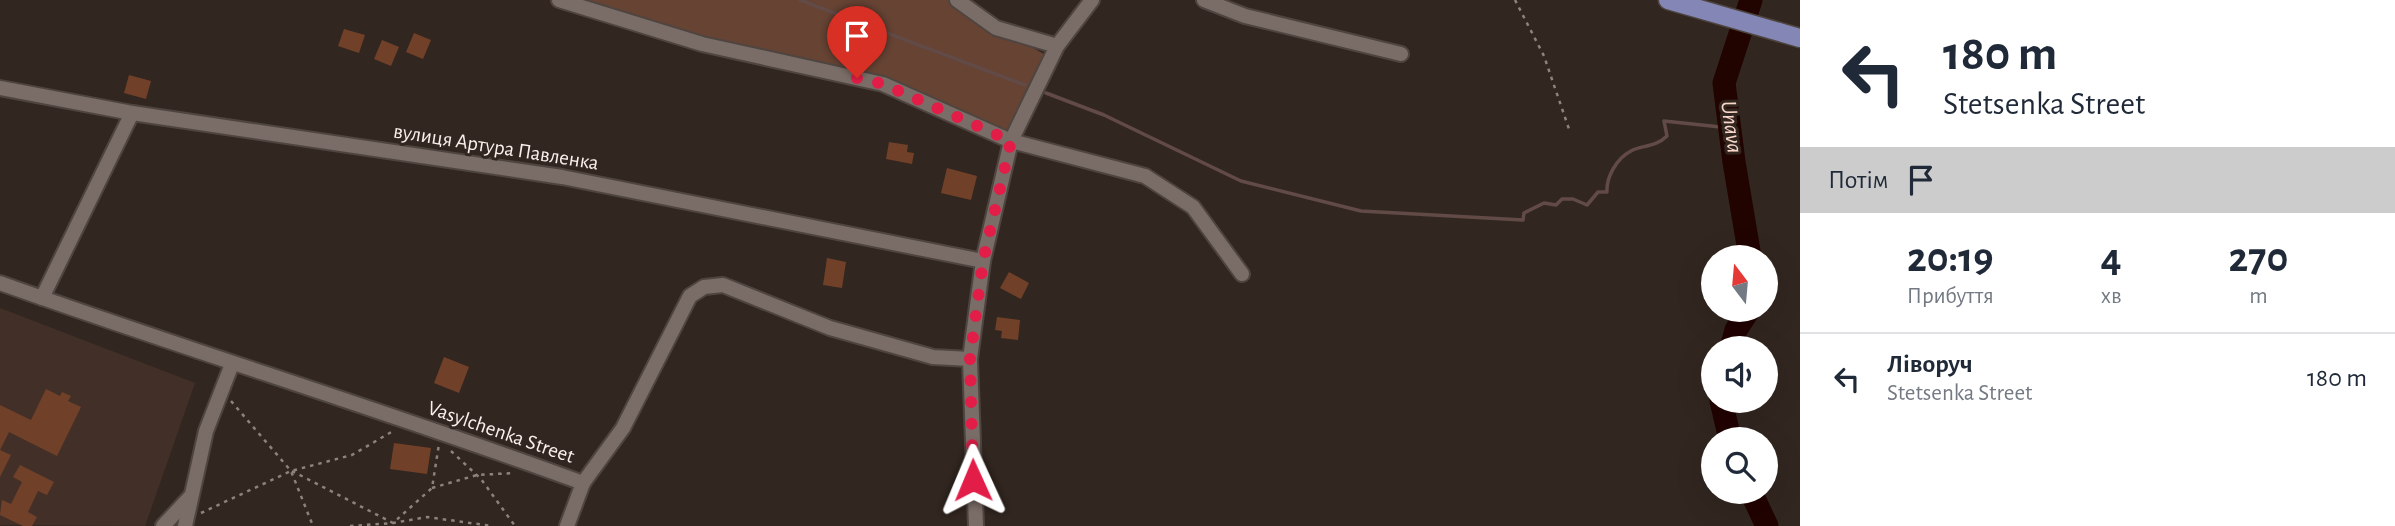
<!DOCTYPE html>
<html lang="uk">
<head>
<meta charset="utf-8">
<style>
	body { margin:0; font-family:"Alegreya Sans",sans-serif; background:#f2f2f3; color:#1f2937; height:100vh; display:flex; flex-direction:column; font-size:26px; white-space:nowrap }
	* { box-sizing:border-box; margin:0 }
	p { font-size:23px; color:#747a83 }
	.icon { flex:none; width:38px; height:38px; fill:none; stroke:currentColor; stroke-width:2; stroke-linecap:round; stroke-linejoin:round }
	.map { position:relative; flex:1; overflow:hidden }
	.side { display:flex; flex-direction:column; background:#fff; width:595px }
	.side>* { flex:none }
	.guide { background:#fff; color:#1f2937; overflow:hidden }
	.needle { width:46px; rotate:344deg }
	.tools { position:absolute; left:1701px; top:245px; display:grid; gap:14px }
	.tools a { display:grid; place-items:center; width:77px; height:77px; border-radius:50%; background:#fff; box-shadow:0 7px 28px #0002; font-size:35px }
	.pin { position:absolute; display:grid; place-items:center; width:60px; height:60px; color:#fff; margin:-72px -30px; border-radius:50% 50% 50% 0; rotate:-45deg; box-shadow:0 0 7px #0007 }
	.pin .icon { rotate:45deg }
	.me { position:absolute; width:77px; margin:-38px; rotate:359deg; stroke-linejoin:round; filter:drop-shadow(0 0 5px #0008) }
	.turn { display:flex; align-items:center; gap:24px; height:147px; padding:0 28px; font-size:32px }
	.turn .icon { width:91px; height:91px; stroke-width:2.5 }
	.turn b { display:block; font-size:49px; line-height:60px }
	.then { display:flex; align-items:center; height:66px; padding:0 28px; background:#0003; gap:14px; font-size:26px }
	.eta { display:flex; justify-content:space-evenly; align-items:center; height:119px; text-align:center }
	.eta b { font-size:42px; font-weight:600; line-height:49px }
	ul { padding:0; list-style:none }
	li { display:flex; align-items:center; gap:21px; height:91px; padding:0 28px; border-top:2px solid #e0e1e3 }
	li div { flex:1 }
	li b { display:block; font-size:26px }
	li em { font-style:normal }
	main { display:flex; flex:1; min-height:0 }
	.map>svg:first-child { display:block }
	.built { fill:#423028 }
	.green { fill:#664333 }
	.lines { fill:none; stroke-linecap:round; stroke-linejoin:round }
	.stream { stroke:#624a47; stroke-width:3.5 }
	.river { stroke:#210300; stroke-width:23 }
	.building { fill:#714029 }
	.minor-casing { stroke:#4f4540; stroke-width:18 }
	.major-casing { stroke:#4f4540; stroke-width:21 }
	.path { stroke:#8d837e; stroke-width:2.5; stroke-dasharray:3.5 5; stroke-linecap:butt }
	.minor { stroke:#7a6c66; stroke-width:14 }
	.major { stroke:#8486b5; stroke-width:18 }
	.route { stroke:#e11d48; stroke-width:12; stroke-dasharray:0 21.6 }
	.labels { text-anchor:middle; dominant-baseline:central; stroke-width:6; stroke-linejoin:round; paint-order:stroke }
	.street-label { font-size:21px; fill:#f9f0ed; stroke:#322620 }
	.water-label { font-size:23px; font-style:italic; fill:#fbd9ca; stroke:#322620 }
</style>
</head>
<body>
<main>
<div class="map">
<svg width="1800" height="526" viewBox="0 0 1800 526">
	<rect width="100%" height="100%" fill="#322620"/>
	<!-- built -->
	<polygon class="built" points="0,308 195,383 145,526 0,525"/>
	<!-- green -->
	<polygon class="green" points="559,0 948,0 1051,58 1011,141 883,84"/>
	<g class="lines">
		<!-- stream -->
		<g class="stream">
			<polyline points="800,0 1025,85"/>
			<path d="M1046 93 1104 115 1241 181 1361 211 1523 220 1524 213 1544 203 1556 205 1562 199H1573L1587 205 1598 192H1607C1606 177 1617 158 1631 151 1641 145 1655 148 1667 136L1664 121 1730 128"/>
		</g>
		<!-- river -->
		<g class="river">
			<polyline points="1750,257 1734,162 1724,83 1751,0"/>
			<polyline points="1731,348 1736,330 1749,310"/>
			<polyline points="1721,401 1730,439"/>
			<polyline points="1751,492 1767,526"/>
		</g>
	</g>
	<!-- building -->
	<g class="building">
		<polygon points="344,29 365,35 359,53 338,46"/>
		<polygon points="414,33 431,40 423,59 406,52"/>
		<polygon points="382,40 399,47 391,66 374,59"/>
		<polygon points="129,75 151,81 146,99 124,93"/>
		<polygon points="889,142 908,145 907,152 914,153 912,164 886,159"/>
		<polygon points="947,168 977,176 971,200 941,193"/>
		<polygon points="827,258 846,262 842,288 823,285"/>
		<polygon points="1009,272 1029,283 1021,299 1000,288"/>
		<polygon points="997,317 1020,320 1018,340 1001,338 1002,331 995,330"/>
		<polygon points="444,357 469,367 459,393 434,383"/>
		<polygon points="46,389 60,396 62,392 71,396 68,401 81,407 57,456 9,432 0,450 11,455 0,477 0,405 31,420"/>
		<polygon points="394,443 431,448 427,474 390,469"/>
		<polygon points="20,465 54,482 47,495 38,491 28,512 37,517 32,526 23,526 0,515 2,500 11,504 22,482 13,477"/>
	</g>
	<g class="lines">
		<!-- minor casing -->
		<g class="minor-casing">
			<g id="minor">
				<polyline points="559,0 702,44 883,84 1011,141 1145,176 1193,207 1242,274"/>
				<polyline points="957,0 996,28 1057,46"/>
				<polyline points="1204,0 1245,16 1401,54"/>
				<polyline points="0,88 132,113 562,177 983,261"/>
				<path d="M0 283C193 352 390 412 583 483L623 428 690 296 704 287 723 285 830 328 933 357 970 359"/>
				<polyline points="42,298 132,113"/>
				<polyline points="163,526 191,496"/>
				<polyline points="185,526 206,431 232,364"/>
				<polyline points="567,526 583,483"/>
				<polyline points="976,526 970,359 983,261 1011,141 1057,46 1092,0"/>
			</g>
		</g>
		<!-- major casing -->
		<g class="major-casing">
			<polyline id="major" points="1668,0 1800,38"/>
		</g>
		<!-- path -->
		<g class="path">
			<polyline points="1515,0 1544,56 1570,132"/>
			<polyline points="231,401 291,471 313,526"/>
			<polyline points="451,451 481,479 515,526"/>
			<polyline points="292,471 393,523 432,488 439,444"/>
			<polyline points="432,488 477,475 514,473"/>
			<polyline points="201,513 291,471 352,455 393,431"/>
			<polyline points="350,526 393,523 427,517 492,526"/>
		</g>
		<!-- minor -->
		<use href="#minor" class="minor"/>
		<!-- major -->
		<use href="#major" class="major"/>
	</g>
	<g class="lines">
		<!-- route -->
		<polyline class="route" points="857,78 883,84 1011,141 983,261 970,359 973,480"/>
	</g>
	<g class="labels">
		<!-- street labels -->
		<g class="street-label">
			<text transform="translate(496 147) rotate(9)">вулиця Артура Павленка</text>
			<text transform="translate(501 432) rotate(19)">Vasylchenka Street</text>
		</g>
		<!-- water labels -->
		<g class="water-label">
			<text transform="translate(1731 127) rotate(82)">Unava</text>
		</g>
	</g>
</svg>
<div class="tools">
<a><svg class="needle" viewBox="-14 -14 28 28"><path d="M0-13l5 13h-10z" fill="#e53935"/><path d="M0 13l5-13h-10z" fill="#747a83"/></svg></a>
<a><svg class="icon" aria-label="sound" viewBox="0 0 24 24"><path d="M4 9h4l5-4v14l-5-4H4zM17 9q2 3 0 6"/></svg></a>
<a><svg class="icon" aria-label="search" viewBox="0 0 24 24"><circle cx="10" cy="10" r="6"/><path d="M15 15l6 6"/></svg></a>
</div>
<div class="pin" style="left:857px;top:78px;background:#d93025"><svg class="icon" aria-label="arrive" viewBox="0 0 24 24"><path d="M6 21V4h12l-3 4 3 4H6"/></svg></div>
<svg class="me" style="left:973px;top:480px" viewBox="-20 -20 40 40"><path d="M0-17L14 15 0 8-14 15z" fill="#e11d48" stroke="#fff" stroke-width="4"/></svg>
</div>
<section class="side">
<div class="guide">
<div class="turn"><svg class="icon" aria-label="left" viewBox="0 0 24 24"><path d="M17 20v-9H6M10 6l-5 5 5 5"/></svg><div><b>180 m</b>Stetsenka Street</div></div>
<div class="then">Потім<svg class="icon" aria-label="arrive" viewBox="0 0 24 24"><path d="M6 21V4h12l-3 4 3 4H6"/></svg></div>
</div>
<div class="eta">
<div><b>20:19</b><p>Прибуття</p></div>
<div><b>4</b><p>хв</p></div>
<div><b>270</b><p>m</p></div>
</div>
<ul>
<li><svg class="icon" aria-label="left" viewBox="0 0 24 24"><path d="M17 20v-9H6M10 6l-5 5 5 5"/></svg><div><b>Ліворуч</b><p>Stetsenka Street</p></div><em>180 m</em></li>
</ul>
</section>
</main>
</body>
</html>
